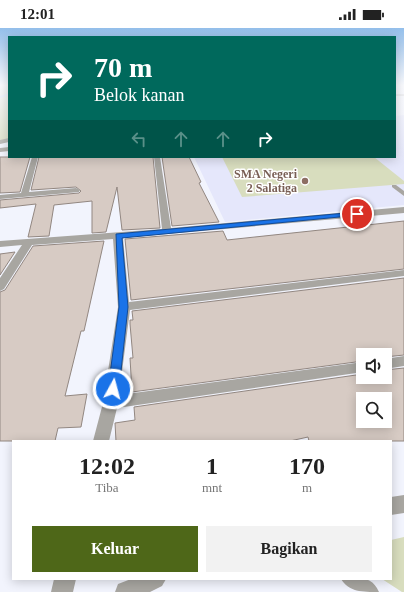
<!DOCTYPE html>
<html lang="id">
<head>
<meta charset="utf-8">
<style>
	body { margin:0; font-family:"Times New Roman",serif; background:#f2f2f2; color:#222; height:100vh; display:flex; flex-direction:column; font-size:15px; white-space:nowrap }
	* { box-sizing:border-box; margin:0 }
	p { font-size:13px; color:#767676 }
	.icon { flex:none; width:22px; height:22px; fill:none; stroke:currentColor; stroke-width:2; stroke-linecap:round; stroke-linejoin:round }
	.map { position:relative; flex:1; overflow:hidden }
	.side { position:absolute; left:12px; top:412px; width:380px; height:140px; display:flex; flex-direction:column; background:#fff; border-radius:0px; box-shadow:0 2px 10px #0003 }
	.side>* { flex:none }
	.top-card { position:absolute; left:8px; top:8px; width:388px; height:122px; border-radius:0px; box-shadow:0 2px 10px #0003; background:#00695c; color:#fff; overflow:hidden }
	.fabs { position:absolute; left:356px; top:320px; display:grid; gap:8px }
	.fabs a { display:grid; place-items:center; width:36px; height:36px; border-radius:0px; background:#fff; box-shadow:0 2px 10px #0003; font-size:20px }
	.pin { position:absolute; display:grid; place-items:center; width:34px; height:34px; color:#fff; margin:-17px; border:2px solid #fff; border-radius:50%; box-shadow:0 1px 4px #0007 }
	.me { position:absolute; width:44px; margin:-22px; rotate:7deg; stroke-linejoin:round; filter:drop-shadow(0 0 3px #0008) }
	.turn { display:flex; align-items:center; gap:14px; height:84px; padding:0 20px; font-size:18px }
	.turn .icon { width:52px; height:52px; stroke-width:2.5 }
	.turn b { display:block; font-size:28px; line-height:34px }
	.lanes { display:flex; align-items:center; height:38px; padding:0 20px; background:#0003; justify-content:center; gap:20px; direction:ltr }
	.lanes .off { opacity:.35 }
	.eta { display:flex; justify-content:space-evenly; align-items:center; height:68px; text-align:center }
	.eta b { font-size:24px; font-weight:600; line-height:28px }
	.primary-button { display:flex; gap:8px; margin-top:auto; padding:8px 20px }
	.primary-button a { flex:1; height:46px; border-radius:0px; background:#4e6718; color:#fff; font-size:16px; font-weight:600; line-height:46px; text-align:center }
	.primary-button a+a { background:#f2f2f2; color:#222 }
	.status { display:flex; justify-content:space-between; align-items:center; height:28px; padding:0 20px; background:#fff; direction:ltr }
	.status svg { height:11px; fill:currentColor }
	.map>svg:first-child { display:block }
	.built { fill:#e5e7fb }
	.green { fill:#d8ddbe }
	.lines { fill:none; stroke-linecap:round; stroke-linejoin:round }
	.stream { fill:#b7d0ef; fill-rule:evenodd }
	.building { fill:#d7cbc4; stroke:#928781; fill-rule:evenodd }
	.lane { fill:#a8a6a1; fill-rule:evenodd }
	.street { fill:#a8a6a1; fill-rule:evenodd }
	.route { fill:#1a73e8; stroke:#114b97 }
	.education-dot { fill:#8d6e63; stroke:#fff; stroke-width:1.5 }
	.labels { text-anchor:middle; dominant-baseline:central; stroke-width:3; stroke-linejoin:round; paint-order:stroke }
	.far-education-label { font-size:12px; font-weight:bold; fill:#785e54; stroke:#fff; text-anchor:end }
</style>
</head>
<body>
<div class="status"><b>12:01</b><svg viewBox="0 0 49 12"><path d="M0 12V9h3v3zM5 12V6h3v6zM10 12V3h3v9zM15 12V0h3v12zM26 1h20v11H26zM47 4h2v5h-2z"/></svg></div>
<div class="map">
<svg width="404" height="564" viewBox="0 0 404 564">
	<rect width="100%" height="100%" fill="#f2f4fd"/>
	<!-- built -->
	<polygon class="built" points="404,87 404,177 225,194 194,129 395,129 395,88"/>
	<!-- green -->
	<g class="green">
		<polygon points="0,57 9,57 9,111 0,113"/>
		<polygon points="222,129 374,129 404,153 404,156 242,169"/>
		<polygon points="404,509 404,564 402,564 382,551 391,551 391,512"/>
	</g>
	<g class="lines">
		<!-- stream -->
		<polygon class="stream" points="9,65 9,67 0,70 0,68"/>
	</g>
	<!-- building -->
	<g class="building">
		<polygon points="0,129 30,129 20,164 0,165"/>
		<polygon points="39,129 153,129 160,200 122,202 117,159 106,204 92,205 92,173 54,177 49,208 28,209 36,176 0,180 0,172 79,165 81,163 76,159 31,162"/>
		<polygon points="162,129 189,129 201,154 199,155 219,194 172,198"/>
		<polygon points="404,193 404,241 131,272 125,211 223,203 227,212"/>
		<polygon points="104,213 84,303 81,303 65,368 87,366 81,399 58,400 55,413 0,413 0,264 5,262 33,218"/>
		<polygon points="15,224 0,247 0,226"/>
		<polygon points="404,250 404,327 385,329 385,327 363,327 363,333 132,364 130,330 133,330 130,296 130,292 133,292 132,283"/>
		<path d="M404 340V413H309L308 409 290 413H116L115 395 135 392 134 379 363 346V349H385V342ZM363 371H385V393H363Z"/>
	</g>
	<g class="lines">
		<!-- lane -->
		<polygon class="lane" points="392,157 396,157 404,163 404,168 392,159"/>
		<!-- street -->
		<g class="street">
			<rect x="395" y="66" width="9" height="2"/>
			<polygon points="9,110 9,114 0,116 0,112"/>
			<polygon points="9,119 9,123 0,124 0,120"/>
			<polygon points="32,129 38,129 29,164 76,160 80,162 79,164 0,171 0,167 21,165"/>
			<polygon points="154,129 160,129 171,200 404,179 404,185 123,210 129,274 404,242 404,248 130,282 119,367 363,334 363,344 117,380 109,413 93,413 103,375 118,279 113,211 32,217 4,261 0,263 0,250 22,217 0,219 0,213 162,201"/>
			<polygon points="404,328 404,338 385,341 385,331"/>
			<polygon points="404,467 404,485 391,487 391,469"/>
			<polygon points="54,551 76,551 73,564 51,564"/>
			<polygon points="131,551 166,551 162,558 150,564 115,564 118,556"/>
			<path d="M341 551C358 551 371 546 379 564 362 564 349 564 341 551Z"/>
		</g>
	</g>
	<!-- sky -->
	<linearGradient id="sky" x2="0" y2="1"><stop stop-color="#94bfeb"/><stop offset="0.42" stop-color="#f9fafe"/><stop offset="1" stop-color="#f9fafe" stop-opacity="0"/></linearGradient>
	<rect width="404" height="136" fill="url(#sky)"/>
	<!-- route -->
	<polygon class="route" points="357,184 360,184 360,187 122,210 128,279 119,361 117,365 113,366 109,365 108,361 119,279 116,206"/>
	<!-- markers -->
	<circle class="education-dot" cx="305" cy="153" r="4"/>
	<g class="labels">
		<!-- far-education labels -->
		<g class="far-education-label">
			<text x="297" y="146">SMA Negeri<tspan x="297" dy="14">2 Salatiga</tspan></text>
		</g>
	</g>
</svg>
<div class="fabs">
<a><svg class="icon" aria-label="sound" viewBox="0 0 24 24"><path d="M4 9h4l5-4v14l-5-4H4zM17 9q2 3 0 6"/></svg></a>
<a><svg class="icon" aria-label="search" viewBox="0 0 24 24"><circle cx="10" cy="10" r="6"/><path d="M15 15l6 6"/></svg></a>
</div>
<div class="pin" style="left:357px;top:186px;background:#d93025"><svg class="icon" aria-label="arrive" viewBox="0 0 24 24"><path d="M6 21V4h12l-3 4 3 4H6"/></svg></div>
<svg class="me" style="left:113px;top:361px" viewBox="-20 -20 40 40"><circle r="17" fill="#1a73e8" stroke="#fff" stroke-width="3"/><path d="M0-11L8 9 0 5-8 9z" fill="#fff"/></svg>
<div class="top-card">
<div class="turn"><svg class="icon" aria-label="right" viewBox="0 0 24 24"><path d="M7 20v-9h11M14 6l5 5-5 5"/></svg><div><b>70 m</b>Belok kanan</div></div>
<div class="lanes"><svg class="icon off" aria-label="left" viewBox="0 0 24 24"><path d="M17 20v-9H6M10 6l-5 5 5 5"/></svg><svg class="icon off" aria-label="ahead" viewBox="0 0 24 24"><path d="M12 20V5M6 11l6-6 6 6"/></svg><svg class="icon off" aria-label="ahead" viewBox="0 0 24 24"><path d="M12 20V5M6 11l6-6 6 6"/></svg><svg class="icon" aria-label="right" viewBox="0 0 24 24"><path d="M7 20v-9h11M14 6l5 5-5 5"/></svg></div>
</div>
<section class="side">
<div class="eta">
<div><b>12:02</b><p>Tiba</p></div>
<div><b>1</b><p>mnt</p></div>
<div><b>170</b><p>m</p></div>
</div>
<div class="primary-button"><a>Keluar</a><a>Bagikan</a></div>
</section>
</div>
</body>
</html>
